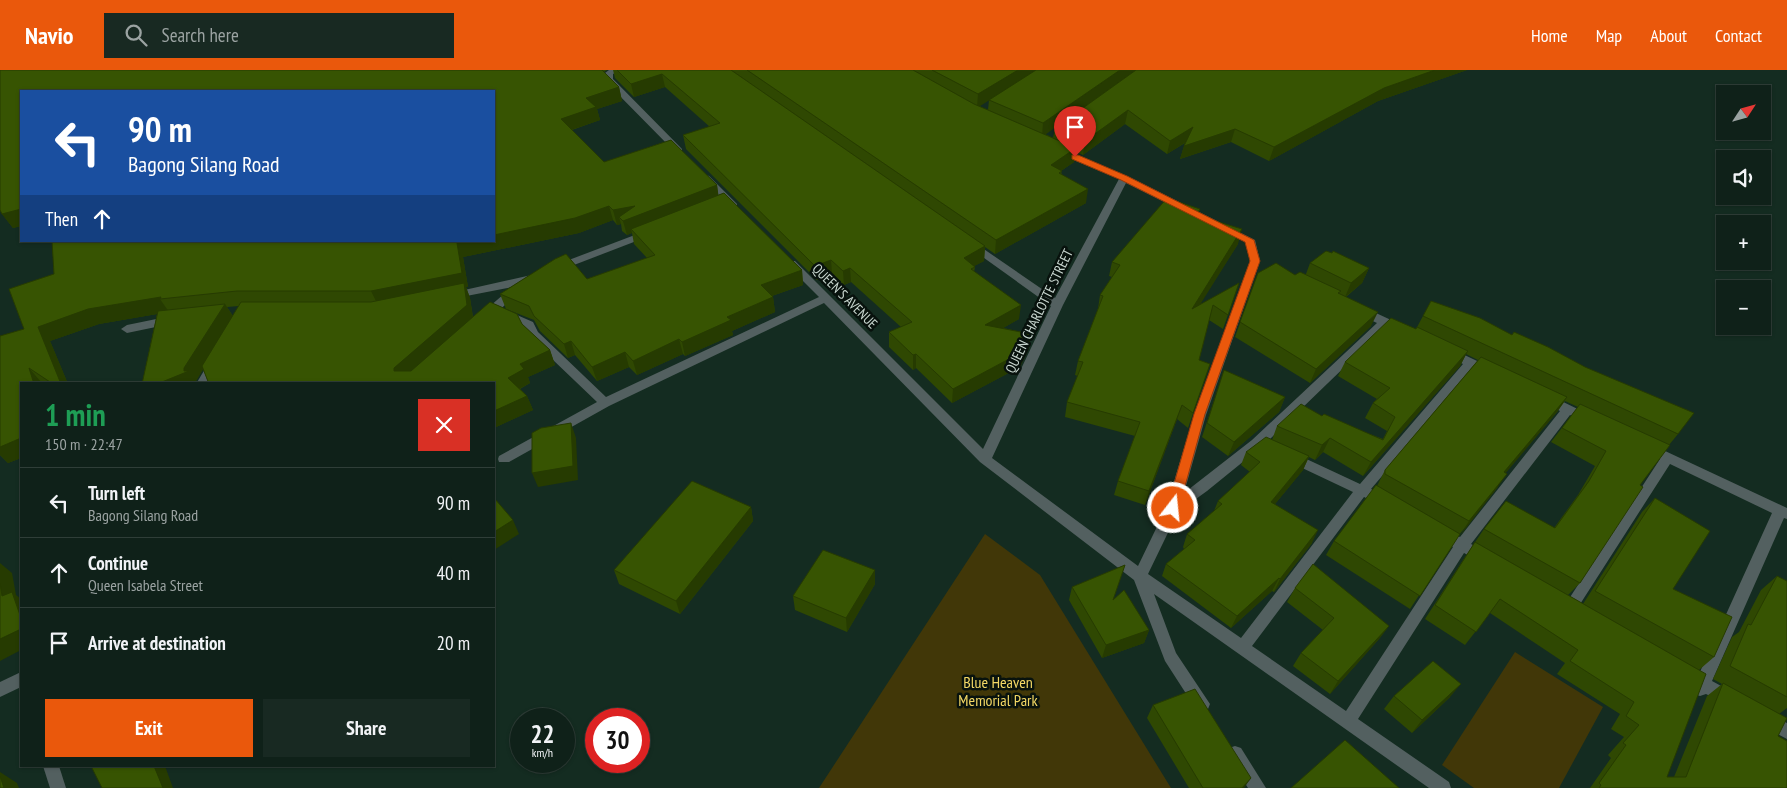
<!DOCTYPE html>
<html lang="en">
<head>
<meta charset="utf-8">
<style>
	body { margin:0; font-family:"PT Sans Narrow",sans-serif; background:#182922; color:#f1f3f6; height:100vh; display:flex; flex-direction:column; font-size:19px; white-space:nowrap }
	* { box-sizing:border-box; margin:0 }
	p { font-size:16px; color:#9ba3a2 }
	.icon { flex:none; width:28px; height:28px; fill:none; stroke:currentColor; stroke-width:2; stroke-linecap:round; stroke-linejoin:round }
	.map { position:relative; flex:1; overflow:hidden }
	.panel { position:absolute; left:20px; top:312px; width:475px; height:385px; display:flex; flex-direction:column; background:#0f2119; border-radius:0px; box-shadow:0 1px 4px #0004,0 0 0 1px #2f3e38 }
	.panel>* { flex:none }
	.guide { position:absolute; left:20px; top:20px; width:475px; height:152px; border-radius:0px; box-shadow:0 1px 4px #0004,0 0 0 1px #2f3e38; background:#1a4fa0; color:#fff; overflow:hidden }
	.needle { width:32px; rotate:54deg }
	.buttons { position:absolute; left:1716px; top:15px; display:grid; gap:10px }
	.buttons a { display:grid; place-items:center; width:55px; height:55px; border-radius:0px; background:#0f2119; box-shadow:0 1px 4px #0004,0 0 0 1px #2f3e38; font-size:25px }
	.speed { position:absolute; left:510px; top:638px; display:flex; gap:10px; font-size:25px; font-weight:700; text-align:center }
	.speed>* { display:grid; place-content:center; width:65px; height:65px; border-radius:50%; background:#0f2119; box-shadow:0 1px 4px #0004,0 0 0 1px #2f3e38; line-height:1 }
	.speed small { font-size:12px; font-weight:400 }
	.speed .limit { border:8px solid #d22; background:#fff; color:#111 }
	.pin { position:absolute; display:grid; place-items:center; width:42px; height:42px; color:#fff; margin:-51px -21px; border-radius:50% 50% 50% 0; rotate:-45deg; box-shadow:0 0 5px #0007 }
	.pin .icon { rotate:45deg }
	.me { position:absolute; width:55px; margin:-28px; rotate:16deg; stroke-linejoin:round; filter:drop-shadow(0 0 4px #0008) }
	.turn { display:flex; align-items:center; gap:18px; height:105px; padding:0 25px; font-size:22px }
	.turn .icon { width:65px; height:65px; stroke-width:2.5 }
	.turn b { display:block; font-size:35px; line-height:42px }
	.then { display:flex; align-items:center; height:48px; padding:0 25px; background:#0003; gap:10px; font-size:19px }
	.round { display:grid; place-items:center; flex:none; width:52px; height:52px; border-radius:0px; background:#182922 }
	.head { display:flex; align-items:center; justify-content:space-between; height:85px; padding:0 25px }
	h1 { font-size:30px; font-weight:600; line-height:38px; color:#1e9e55 }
	.action { display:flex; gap:10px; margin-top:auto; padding:10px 25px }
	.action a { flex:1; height:58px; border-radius:0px; background:#ea580c; color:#fff; font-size:20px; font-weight:600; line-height:58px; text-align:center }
	.action a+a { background:#182922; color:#f1f3f6 }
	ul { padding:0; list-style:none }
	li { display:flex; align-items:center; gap:15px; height:70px; padding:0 25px; border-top:1px solid #2f3e38 }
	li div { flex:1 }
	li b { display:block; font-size:19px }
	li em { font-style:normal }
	header { display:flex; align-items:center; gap:30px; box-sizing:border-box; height:70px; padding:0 25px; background:#ea580c; color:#fff }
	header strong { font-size:24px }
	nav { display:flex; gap:28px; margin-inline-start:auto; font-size:18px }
	.search { width:350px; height:45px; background:#182922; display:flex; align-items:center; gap:12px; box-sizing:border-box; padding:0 18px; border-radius:0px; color:#9ba3a2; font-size:19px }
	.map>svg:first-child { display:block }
	.green { fill:#413708 }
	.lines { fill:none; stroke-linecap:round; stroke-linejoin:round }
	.minor { fill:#536060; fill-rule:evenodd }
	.wall { fill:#2f4802; fill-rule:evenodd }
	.shaded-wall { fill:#263b01 }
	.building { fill:#375402; stroke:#263b01 }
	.route { fill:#ea580c; stroke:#983908 }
	.labels { text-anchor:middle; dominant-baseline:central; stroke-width:5; stroke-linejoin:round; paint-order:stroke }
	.street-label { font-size:14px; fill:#c9d7d0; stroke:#08120d }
	.near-park-label { font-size:16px; fill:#f3d865; stroke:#08120d }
</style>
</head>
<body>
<header>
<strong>Navio</strong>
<div class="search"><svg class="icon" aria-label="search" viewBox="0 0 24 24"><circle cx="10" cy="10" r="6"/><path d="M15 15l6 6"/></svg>Search here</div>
<nav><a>Home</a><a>Map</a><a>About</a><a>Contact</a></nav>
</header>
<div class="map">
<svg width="1787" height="718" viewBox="0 0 1787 718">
	<rect width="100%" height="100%" fill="#142c21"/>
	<!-- green -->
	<g class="green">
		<polygon points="985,464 1040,505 1171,718 819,718"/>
		<polygon points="1515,582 1603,637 1559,718 1474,718 1442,695"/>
	</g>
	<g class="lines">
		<!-- minor -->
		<g class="minor">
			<polygon points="609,0 620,0 613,4 613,9 682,79 682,83 676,83 606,12 605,3"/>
			<path d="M1060 78 1127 106 1255 170 1260 191 1206 345 1184 423 1252 370 1377 253 1355 243 1353 240 1355 237H1363L1404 256 1406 259 1400 263 1386 257 1268 371 1360 414 1463 294 1446 286 1444 283 1446 280H1454L1494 299 1496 302 1490 306 1473 299 1371 419 1390 428 1392 432 1390 436 1385 437 1364 427 1252 576 1346 641 1453 477 1437 468 1435 464 1437 460 1442 458 1460 467 1560 341 1543 332 1541 329 1543 326H1551L1594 347 1596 350 1594 353 1590 354 1570 345 1471 474 1488 483 1490 487 1488 491 1483 493 1464 483 1358 649 1449 712 1451 718H1429L1154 524 1176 583 1210 634 1208 639 1202 641 1196 639 1165 591 1134 510 980 392 824 233 609 336 509 392H499L498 389 499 386 597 332 529 267 524 257 502 248 500 245 502 242H510L533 252 538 262 606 327 819 227 787 195 786 193 787 191H795L983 379 1051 236 966 175 971 172 975 173 1055 228 1119 109 1057 83 1055 81ZM1126 113 1245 172 1250 191 1194 345 1166 438 1138 496 992 388 1063 235ZM1260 378 1353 422 1241 568 1148 504 1178 442 1207 421Z"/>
			<polygon points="706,105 709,106 737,134 737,138 731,138 703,110 703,106"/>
			<polygon points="648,160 653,163 652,165 561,200 553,200 552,198 553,196"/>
			<polygon points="536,204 540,205 541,207 540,209 517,216 521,219 520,221 490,249 486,250 480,246 482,243 512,217 451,229 446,226 451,223"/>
			<polygon points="171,246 175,247 177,250 175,253 127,263 121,259 127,255"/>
			<polygon points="215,288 221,292 208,314 196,314 211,289"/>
			<polygon points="1648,373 1787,438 1787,449 1784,448 1712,611 1734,623 1736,628 1734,633 1728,635 1706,624 1700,626 1694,624 1693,617 1684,611 1681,606 1684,601 1689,599 1699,604 1772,443 1670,394 1575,542 1570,544 1565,542 1563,538 1660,389 1644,381 1642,378 1644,375"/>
			<polygon points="21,602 21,617 0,627 0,612"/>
			<polygon points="1767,643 1787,653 1787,669 1761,655 1759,650 1761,645"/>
			<polygon points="1235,676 1241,678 1266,718 1248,718 1227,684 1229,678"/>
			<polygon points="43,696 59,696 66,718 50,718"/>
		</g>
	</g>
	<!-- wall -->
	<g class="wall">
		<path d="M0 0H607L604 2 619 17 622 31 597 39 600 50 572 60 604 92 671 70 717 115 718 125 724 123 802 200 803 215 772 226 773 227 775 242 732 261 733 265 685 286 683 284 637 305 629 297 597 311 575 285 568 288 540 261 534 250 506 239 500 224 555 189 566 184 587 209 647 188 634 174 632 163 627 165 622 161 621 154 617 155 613 150 579 163 463 187 468 217H466L470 228 473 247 490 232 517 244 522 254 550 280 555 295 528 307 530 313 520 319 527 326 533 340 494 358V314H209L203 299 196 311 198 314H142L157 244 99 254 50 271 68 314H44L41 312 42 314H21V388L8 393 0 385V266L24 259 9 219 54 204 52 171H494V21H21V156L13 158 2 144 0 140ZM239 236 233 246 227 237Z"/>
		<path d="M613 0H1467L1378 31 1269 91 1231 72 1180 89 1185 73 1167 84 1125 54 1083 85 1076 82 1074 92 1061 101 1062 105 1086 133 995 184 985 177 984 191 974 196 975 197 974 202 1019 249 1003 258 1031 264 1029 278 1020 297 952 333 916 298 913 300 889 277V262L901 257 851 212 844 215 832 204 817 210 686 79 683 65 710 57 665 17 634 27 615 8ZM1095 29 1055 58 1053 68 1045 64ZM989 30 988 40 979 36Z"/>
		<polygon points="1200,139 1198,145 1238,174 1199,235 1239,213 1223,259 1209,250 1199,290 1210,294 1188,358 1177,349 1145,435 1114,425 1118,411 1135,366 1065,347 1067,332 1078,306 1075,305 1078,291 1098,239 1100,225 1112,207 1109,206 1112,192"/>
		<polygon points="1310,193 1369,198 1362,213 1346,227 1371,256 1310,313 1235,267 1258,203 1295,205 1306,204"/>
		<polygon points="1431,231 1678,364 1669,375 1640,415 1580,513 1568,525 1583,534 1642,442 1655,428 1673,519 1714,587 1699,600 1667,707 1674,707 1707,626 1722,614 1713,609 1732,567 1739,562 1761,520 1777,506 1787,627 1787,638 1779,644 1778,666 1787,718 1590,718 1611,688 1608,685 1624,667 1611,659 1620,644 1557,604 1565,593 1490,543 1465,575 1425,549 1465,487 1484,459 1554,458 1578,425 1595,396 1551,372 1578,337 1565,331 1557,342 1505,403 1497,418 1459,465 1410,539 1326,485 1334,471 1377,416 1385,400 1478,290 1466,284 1460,296 1363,406 1323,382 1315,390 1309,387 1303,400 1275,434 1312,473 1274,522 1272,521 1231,558 1162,506 1166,494 1184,479 1183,477 1187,464 1214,441 1218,431 1250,402 1241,395 1246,382 1272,370 1277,356 1322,346 1383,369 1387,361 1365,348 1373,333 1377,329 1338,306 1345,292 1416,259"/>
		<polygon points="1224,300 1285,327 1279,342 1228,386 1202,367"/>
		<polygon points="751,437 753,451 680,544 619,514 614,500"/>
		<polygon points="1125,495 1113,529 1149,560 1144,573 1102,588 1069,530 1072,517"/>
		<polygon points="875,514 847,562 795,540 793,526"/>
		<polygon points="1295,518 1389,556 1379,569 1330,624 1293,596 1301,583 1323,560 1287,532"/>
		<polygon points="1394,626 1450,627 1412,663 1384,639"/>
		<polygon points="1153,635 1244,718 1189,718 1147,648"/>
	</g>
	<!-- shaded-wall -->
	<g class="shaded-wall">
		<polygon points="1018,0 1037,0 977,38 978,24"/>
		<polygon points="1120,0 1136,0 1042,67 1043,53"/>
		<polygon points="1435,0 1467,0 1378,31 1269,91 1274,77 1384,18"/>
		<polygon points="662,4 665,17 634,27 631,14"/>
		<polygon points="619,17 622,31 597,39 600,50 565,62 561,49 586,28"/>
		<polygon points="1128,40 1125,54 1083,85 1085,71"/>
		<polygon points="1193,57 1189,70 1167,84 1170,71"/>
		<polygon points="1235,59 1231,72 1180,89 1184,76"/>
		<polygon points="1076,78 1074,92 1049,109 1051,95"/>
		<polygon points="717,115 719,129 631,159 632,163 627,165 623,151 619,147 621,154 617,155 613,140"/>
		<polygon points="1088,119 1086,133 995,184 996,170"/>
		<polygon points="609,136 613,150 579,163 463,187 468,217 466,217 470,228 473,249 402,313 394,301 394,298 378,235 371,221 457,173 466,171 494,171 494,165"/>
		<polygon points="21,139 21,156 13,158 2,144"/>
		<polygon points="1242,159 1238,174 1188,254 1192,239"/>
		<polygon points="985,176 984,191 963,202 964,188"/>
		<polygon points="831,190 832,204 817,210 815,196"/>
		<polygon points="850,198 851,212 844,215 843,201"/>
		<polygon points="1369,198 1362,213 1345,227 1351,213"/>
		<polygon points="802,200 803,215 763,229 761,215"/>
		<polygon points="161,227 160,229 169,242 99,254 50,271 68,314 61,314 38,257 88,239"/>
		<polygon points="773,227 775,242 732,261 733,265 685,286 682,272 727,247"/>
		<polygon points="225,234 234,248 196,311 198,314 157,314 184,301 184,298"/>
		<polygon points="1021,235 1019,249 984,269 985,255"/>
		<polygon points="1378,242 1371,256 1310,313 1316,299"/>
		<polygon points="1031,264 1029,278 1020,297 952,333 953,319"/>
		<polygon points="679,269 683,284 637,305 633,291"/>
		<polygon points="571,271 575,285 568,288 564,274"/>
		<polygon points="550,280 555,295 528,307 530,313 513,322 508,308 520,294"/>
		<polygon points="1468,281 1460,296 1363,406 1371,392"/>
		<polygon points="625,282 629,297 597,311 592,297"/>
		<polygon points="916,284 916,298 913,300 913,285"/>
		<polygon points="29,298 41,312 42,314 34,314"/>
		<polygon points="527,326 533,340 494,358 494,341"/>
		<polygon points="1285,327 1279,342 1228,386 1234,372"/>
		<polygon points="1567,327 1557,342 1494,417 1504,402"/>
		<polygon points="1182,335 1177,349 1145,435 1149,421"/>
		<polygon points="571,353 576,368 578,410 538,417 532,403"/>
		<polygon points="21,368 21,388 8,393 0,385 0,377"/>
		<polygon points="1330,368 1323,382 1315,390 1322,375"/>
		<polygon points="1309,386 1303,400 1266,445 1271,432"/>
		<polygon points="1507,404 1497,418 1460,466 1469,451"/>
		<polygon points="751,437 753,451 680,544 676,531"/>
		<polygon points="513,450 519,464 494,480 494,462"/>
		<polygon points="1318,460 1312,473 1274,522 1280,509"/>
		<polygon points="0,493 12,503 16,525 21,529 21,548 2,526 0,513"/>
		<polygon points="875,500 875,514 847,562 846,548"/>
		<polygon points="1279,508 1272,521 1231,558 1237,546"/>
		<polygon points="1389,556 1379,569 1330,624 1338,611"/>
		<polygon points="21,559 21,580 0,591 0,569"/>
		<polygon points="1149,560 1144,573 1102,588 1106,575"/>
		<polygon points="1461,614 1450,627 1412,663 1422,650"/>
		<polygon points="154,696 165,696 173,718 163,718"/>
		<polygon points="0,702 17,713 19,718 4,718 0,706"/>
		<polygon points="1251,708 1244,718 1242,718"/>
	</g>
	<!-- building -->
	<g class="building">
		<polygon points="0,0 602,0 619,17 586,28 596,37 561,49 604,92 671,70 717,115 623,151 619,147 635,136 613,140 609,136 575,148 494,165 494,21 21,21 21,139 2,144 0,140"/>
		<polygon points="617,0 731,0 985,176 964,188 975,197 971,199 1021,235 985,255 1031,264 1022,282 953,319 916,284 913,285 889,262 912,252 850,198 843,201 831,190 815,196 683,65 720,53 662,4 631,14"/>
		<polygon points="747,0 913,0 974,34 1076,78 1051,95 1062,101 1059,103 1088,119 996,170"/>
		<polygon points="932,0 1018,0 978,24"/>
		<polygon points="1036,0 1120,0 1043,53 989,30"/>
		<polygon points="1136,0 1435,0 1384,18 1274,77 1235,59 1184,76 1193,57 1170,71 1128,40 1085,71 1055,58"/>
		<polygon points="724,123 802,200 761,215 773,227 727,247 731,250 682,272 679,269 633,291 625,282 592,297 571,271 564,274 534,246 529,236 500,224 555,189 566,184 587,209 655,185 631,159"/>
		<polygon points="1167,128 1200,139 1196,145 1242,159 1192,239 1239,213 1228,245 1213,235 1199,290 1210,294 1193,343 1182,335 1149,421 1118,411 1140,352 1067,332 1083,292 1078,291 1103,226 1100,225 1120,195 1112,192"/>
		<polygon points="52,171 466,171 457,173 462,203 371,221 237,221 160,229 161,227 88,239 38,257 61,314 53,314 29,298 34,314 21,314 21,368 0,377 0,266 24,259 9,219 54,204"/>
		<polygon points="1326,181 1332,183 1333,181 1369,198 1351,213 1310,193"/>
		<polygon points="1276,193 1295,205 1300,202 1341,221 1338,223 1378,242 1316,299 1240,252 1258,203"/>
		<polygon points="464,213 467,235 394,298 394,301 411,301 490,232 517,244 522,254 550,280 520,294 524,299 508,308 527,326 494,341 494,314 209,314 202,296 241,232 371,232"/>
		<polygon points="1431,231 1480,248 1512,265 1514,262 1548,277 1585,297 1694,343 1678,364 1423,246"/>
		<polygon points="225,234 184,298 184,301 189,301 157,314 142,314 158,241"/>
		<polygon points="1391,248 1416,259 1417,257 1468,281 1371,392 1330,368 1322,375 1277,356 1301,334 1322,346 1324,344 1383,370 1395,347 1373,333 1390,318 1345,292"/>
		<polygon points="1481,287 1567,327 1504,402 1507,404 1469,451 1385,404 1385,400"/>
		<polygon points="1224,300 1285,327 1234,372 1207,353"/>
		<polygon points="1580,334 1670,375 1640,415 1643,417 1580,513 1484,459 1506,431 1555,458 1589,411 1606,381 1562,358"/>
		<polygon points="571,353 573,396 532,403 532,363 541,358"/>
		<polygon points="1266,367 1309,386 1271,432 1318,460 1280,509 1279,508 1237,546 1166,494 1195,470 1187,464 1222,434 1218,431 1260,392 1246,382"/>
		<polygon points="692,411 751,437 676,531 614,500"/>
		<polygon points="1376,415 1460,464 1420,526 1334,471"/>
		<polygon points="1655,428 1710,461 1673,519 1732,547 1714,587 1595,521"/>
		<polygon points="495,429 513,450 494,462 494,430"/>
		<polygon points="1475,472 1706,604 1667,707 1686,707 1723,613 1787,648 1778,666 1787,671 1787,718 1599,718 1601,715 1599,713 1626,675 1623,673 1639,655 1626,646 1634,632 1570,591 1578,580 1500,529 1476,562 1435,535"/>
		<polygon points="823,480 875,500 846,548 793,526"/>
		<polygon points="1313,494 1389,556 1338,611 1301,583 1334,548 1295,518"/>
		<polygon points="1125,495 1113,530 1124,520 1149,560 1106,575 1072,517"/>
		<polygon points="1777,506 1787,511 1787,627 1730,596 1748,554 1751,555"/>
		<polygon points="0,513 2,526 12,522 21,548 21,559 0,569"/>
		<polygon points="1433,591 1461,614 1422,650 1394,626"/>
		<polygon points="1195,619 1251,708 1242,718 1203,718 1153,635"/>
		<polygon points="1345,670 1399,718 1291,718"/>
		<polygon points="91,696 154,696 163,718 102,718"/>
		<polygon points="0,706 4,718 0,718"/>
	</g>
	<!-- route -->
	<polygon class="route" points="1072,85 1078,85 1127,106 1254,170 1260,191 1205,344 1179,438 1177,441 1169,441 1167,438 1194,344 1250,191 1245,172 1121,110 1072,89"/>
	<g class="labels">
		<!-- street labels -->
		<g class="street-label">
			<text transform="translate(845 226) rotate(45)">QUEEN'S AVENUE</text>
			<text transform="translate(1039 241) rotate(-64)">QUEEN CHARLOTTE STREET</text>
		</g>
		<!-- near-park labels -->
		<g class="near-park-label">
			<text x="998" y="612">Blue Heaven<tspan x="998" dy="18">Memorial Park</tspan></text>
		</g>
	</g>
</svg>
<div class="buttons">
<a><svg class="needle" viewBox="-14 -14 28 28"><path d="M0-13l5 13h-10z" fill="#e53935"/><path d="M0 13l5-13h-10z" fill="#9ba3a2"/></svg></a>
<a><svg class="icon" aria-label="sound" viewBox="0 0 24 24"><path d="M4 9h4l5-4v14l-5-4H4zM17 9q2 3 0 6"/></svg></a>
<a>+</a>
<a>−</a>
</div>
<div class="speed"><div>22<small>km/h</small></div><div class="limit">30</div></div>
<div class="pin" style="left:1075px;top:87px;background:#d93025"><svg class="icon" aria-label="arrive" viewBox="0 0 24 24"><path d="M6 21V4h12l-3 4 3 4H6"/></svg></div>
<svg class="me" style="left:1173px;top:438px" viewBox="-20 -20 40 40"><circle r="17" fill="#ea580c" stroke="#fff" stroke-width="3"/><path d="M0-11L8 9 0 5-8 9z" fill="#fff"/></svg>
<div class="guide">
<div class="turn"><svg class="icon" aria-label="left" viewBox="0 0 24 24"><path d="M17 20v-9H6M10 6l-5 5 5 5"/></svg><div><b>90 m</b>Bagong Silang Road</div></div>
<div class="then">Then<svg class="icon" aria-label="ahead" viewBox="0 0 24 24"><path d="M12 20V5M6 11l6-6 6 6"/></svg></div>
</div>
<section class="panel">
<div class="head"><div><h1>1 min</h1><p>150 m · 22:47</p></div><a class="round" style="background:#d93025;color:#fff"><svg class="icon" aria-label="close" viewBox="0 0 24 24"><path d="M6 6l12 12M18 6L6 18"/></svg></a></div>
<ul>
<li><svg class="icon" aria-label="left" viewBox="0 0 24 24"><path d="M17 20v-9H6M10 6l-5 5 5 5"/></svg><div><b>Turn left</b><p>Bagong Silang Road</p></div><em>90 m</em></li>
<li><svg class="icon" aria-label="ahead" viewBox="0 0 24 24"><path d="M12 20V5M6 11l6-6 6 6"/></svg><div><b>Continue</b><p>Queen Isabela Street</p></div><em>40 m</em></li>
<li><svg class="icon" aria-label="arrive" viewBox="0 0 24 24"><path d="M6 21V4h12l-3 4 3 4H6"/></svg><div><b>Arrive at destination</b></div><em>20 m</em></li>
</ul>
<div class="action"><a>Exit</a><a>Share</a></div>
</section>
</div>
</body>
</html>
